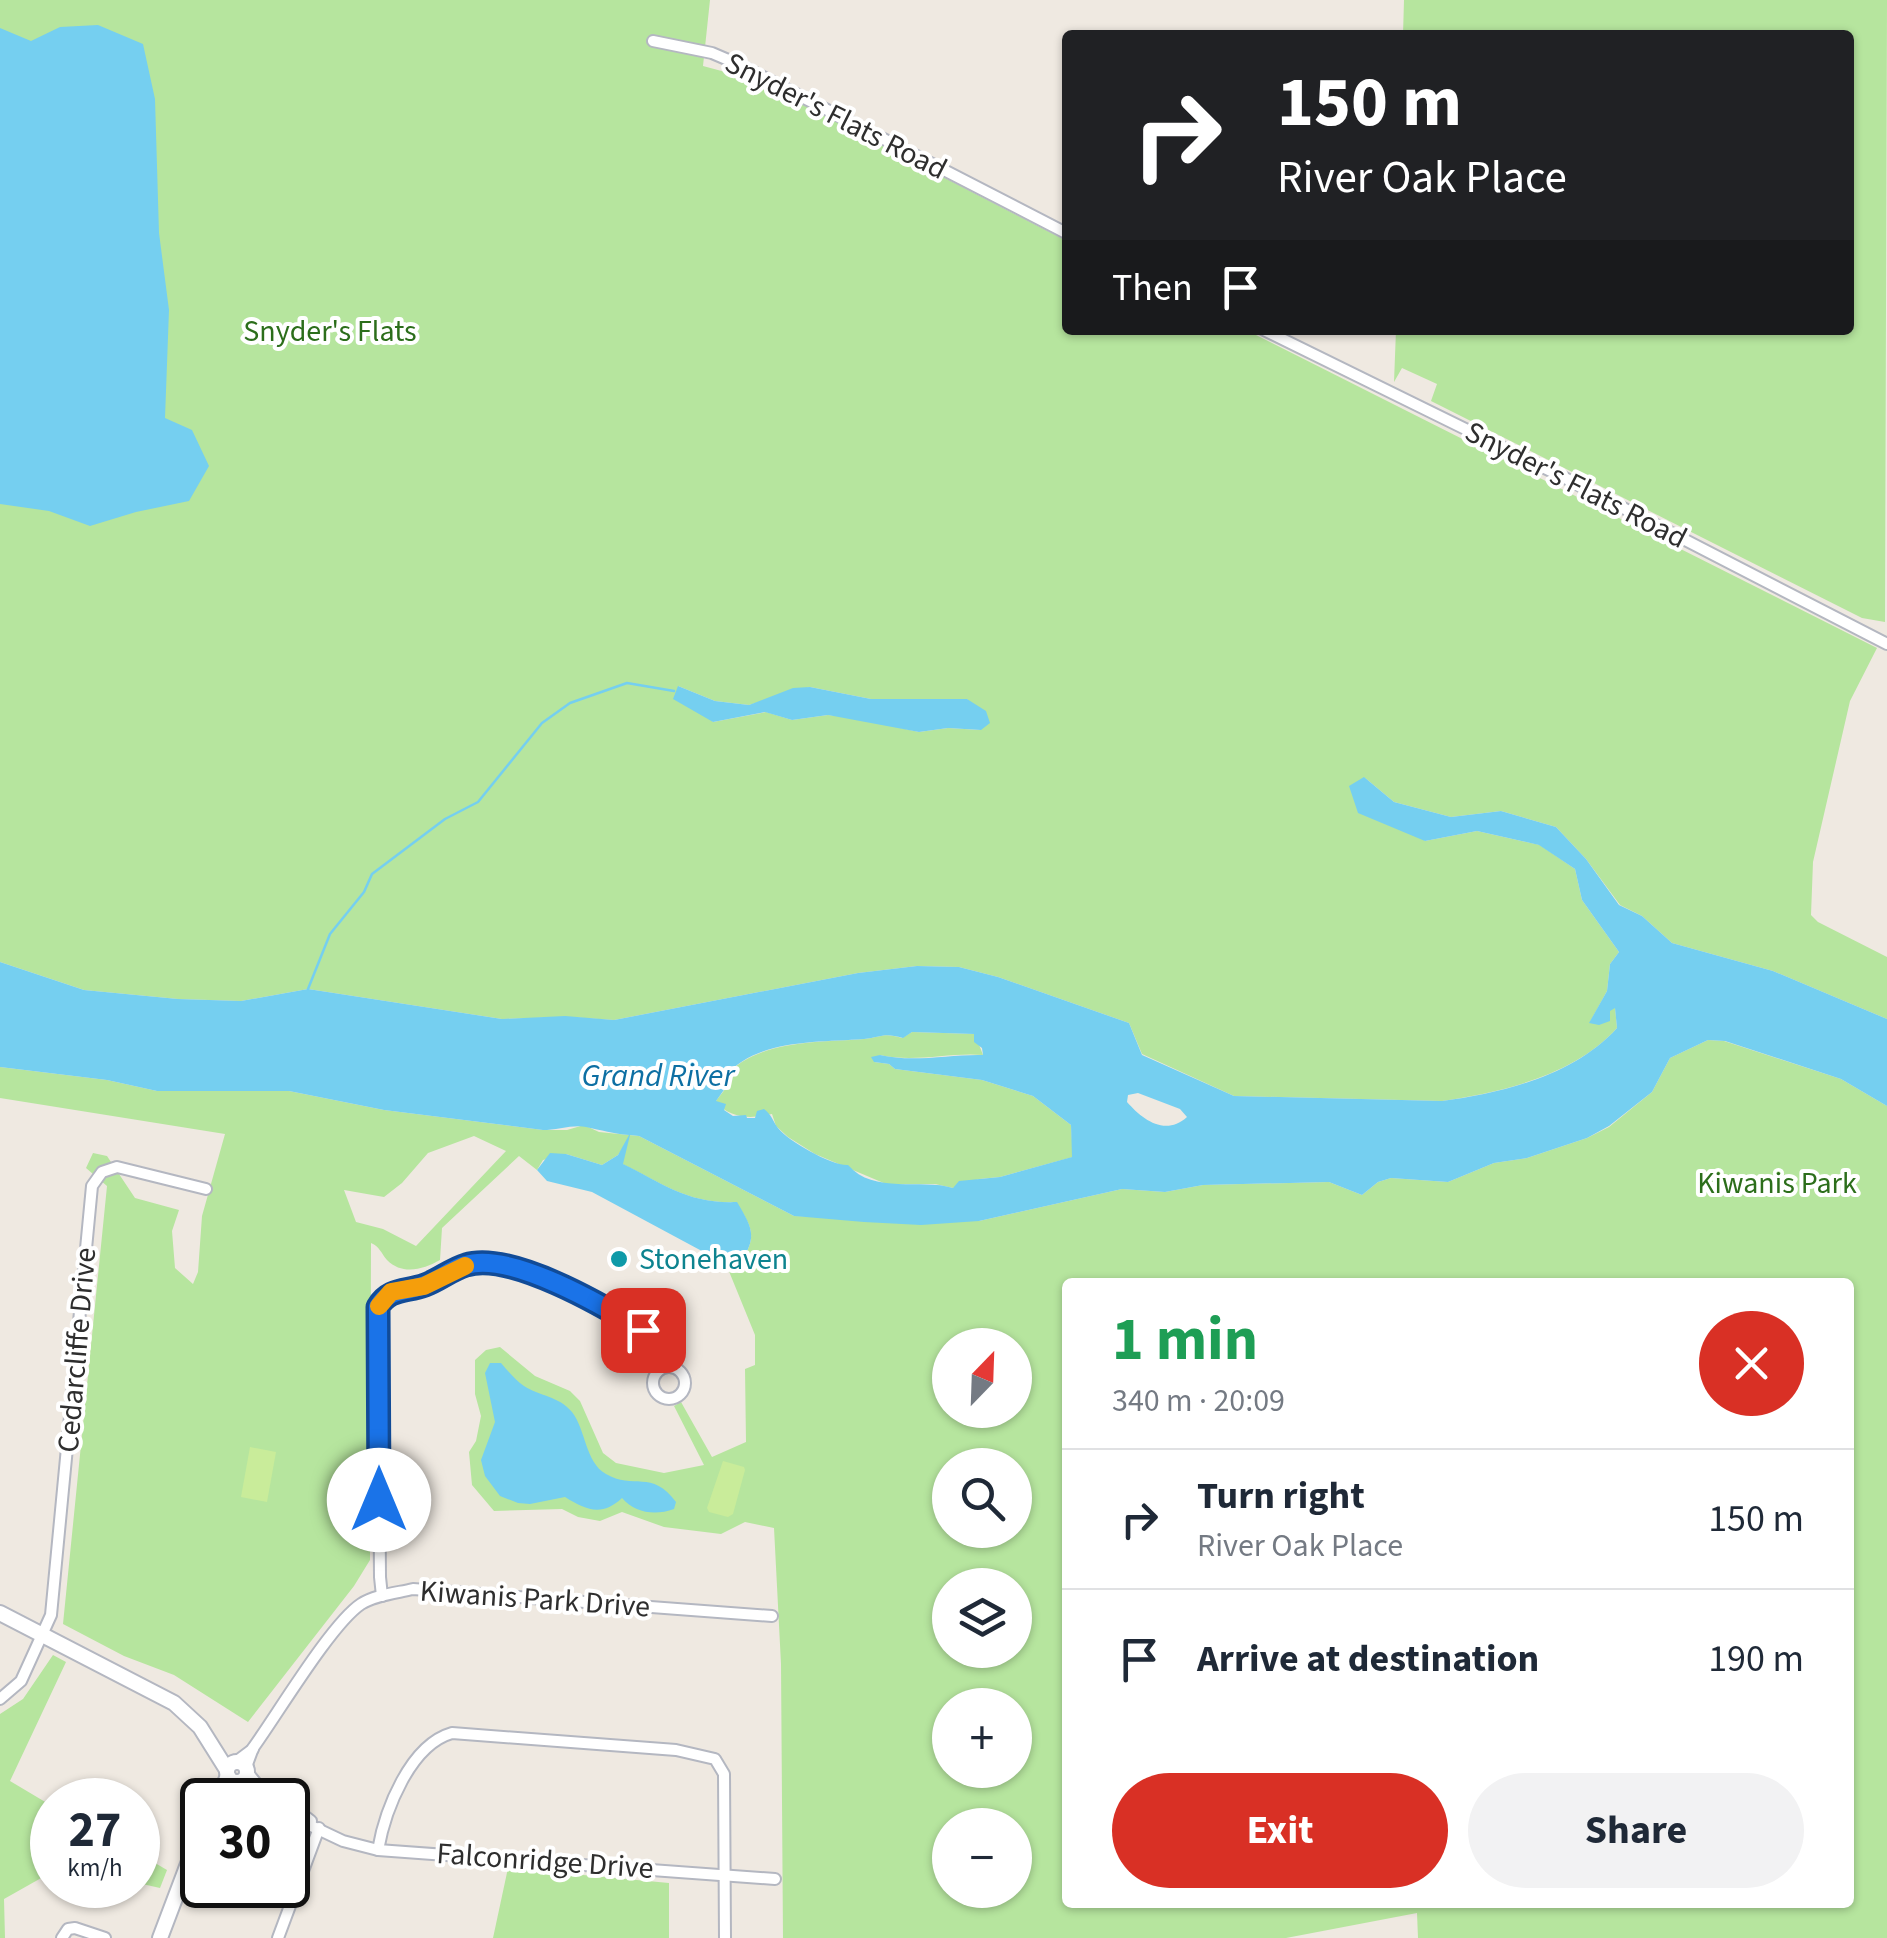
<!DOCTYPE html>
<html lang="en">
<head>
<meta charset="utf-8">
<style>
	body { margin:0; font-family:"Source Sans 3",sans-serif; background:#f2f2f3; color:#1f2937; height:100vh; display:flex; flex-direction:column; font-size:38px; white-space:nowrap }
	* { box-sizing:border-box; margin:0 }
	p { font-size:32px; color:#747a83 }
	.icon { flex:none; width:55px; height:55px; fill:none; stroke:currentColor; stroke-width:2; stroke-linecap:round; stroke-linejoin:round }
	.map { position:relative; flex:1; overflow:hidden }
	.drawer { position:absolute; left:1062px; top:1278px; width:792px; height:630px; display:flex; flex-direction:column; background:#fff; border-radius:10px; box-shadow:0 2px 8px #0004 }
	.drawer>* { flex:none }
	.hud { position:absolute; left:1062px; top:30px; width:792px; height:305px; border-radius:10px; box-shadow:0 2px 8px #0004; background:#202124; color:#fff; overflow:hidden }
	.needle { width:65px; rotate:23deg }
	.controls { position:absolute; left:932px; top:1328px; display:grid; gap:20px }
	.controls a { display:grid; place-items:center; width:100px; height:100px; border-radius:50%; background:#fff; box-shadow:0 2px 8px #0004; font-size:50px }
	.speed { position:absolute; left:30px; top:1778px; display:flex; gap:20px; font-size:50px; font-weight:700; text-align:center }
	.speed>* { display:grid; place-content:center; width:130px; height:130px; border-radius:50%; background:#fff; box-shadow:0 2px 8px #0004; line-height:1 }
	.speed small { font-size:25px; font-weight:400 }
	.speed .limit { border:5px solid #111; border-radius:15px; background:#fff; color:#111 }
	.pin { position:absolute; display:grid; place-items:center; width:85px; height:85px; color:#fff; margin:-42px; border-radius:20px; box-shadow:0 5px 15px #0006 }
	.me { position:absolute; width:110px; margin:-55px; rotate:0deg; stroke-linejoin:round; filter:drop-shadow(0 0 8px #0008) }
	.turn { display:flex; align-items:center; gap:35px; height:210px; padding:0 50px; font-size:45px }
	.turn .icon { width:130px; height:130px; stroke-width:2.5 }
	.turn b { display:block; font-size:70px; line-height:85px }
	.then { display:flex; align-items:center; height:95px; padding:0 50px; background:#0003; gap:20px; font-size:38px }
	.round { display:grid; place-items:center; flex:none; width:105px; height:105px; border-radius:52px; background:#f2f2f3 }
	.overview { display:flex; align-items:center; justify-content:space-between; height:170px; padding:0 50px }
	h1 { font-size:60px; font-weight:700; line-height:75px; color:#1e9e55 }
	.cta { display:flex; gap:20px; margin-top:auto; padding:20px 50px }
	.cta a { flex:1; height:115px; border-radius:60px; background:#d93025; color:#fff; font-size:40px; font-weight:700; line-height:115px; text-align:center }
	.cta a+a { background:#f2f2f3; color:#1f2937 }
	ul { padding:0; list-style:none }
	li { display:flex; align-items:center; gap:30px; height:140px; padding:0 50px; border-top:2px solid #e0e1e3 }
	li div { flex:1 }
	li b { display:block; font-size:38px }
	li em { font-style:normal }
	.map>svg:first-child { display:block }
	.green { fill:#b6e59e; fill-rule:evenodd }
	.pitch { fill:#c9ec9a }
	.water { fill:#75cff0; fill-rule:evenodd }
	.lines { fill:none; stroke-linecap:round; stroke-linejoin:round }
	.stream { stroke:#75cff0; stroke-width:2.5 }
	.street-casing { stroke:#b4b7c1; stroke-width:14 }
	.secondary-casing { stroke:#b4b7c1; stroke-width:18 }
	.street { stroke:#fff; stroke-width:10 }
	.secondary { stroke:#fff; stroke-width:14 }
	.route-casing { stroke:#114b97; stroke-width:25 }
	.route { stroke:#1a73e8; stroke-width:18 }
	.slow { stroke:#f59e0b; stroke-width:18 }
	.culture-dot { fill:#0f9aa8; stroke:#fff; stroke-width:4 }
	.labels { text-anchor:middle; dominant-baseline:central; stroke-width:8; stroke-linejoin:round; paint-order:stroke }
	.street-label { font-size:30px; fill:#2e2e2e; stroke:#fff }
	.park-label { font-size:30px; fill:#2c6e1b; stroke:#fff }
	.culture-label { font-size:30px; fill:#0d838f; stroke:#fff; text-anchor:start }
	.water-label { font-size:32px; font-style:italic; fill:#0d6fa3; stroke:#fff }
</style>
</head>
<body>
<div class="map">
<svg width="1887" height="1938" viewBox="0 0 1887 1938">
	<rect width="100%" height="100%" fill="#efe9e1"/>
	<!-- green -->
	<g class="green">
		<path d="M0 0H710L703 66 755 80 1067 241 1068 330H1246L1877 648 1850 701 1813 862 1811 915 1818 922 1887 957V1019L1773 971 1672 943 1642 916 1620 905 1586 859 1556 827 1501 811 1451 817 1394 802 1364 777 1425 841 1477 831 1540 845 1575 869 1582 900 1619 952 1610 964 1607 991 1590 1022 1615 1007 1617 1028C1575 1075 1503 1092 1442 1101L1234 1096 1142 1054 1129 1023 998 977 959 967 917 966 858 973 614 1020 569 1017 502 1019 308 989 241 1001 178 999 84 990 0 962ZM678 686 715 701 749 705 810 687 871 699H967L980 730 948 728 919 732 855 718 828 715 792 720 766 712 713 722Z"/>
		<polygon points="1404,0 1887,0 1885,622 1862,618 1431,401 1437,384 1402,368 1394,382 1396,330 1850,330 1850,35 1403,35"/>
		<path d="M912 1032 975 1034 983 1055C950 1052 915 1063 880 1055L874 1062 889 1064 895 1069 982 1080 1033 1096 1071 1125 1073 1157 1000 1177 979 1179 953 1188 935 1184H886L815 1154 788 1137 776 1126 772 1114C750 1119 732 1119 715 1102L726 1088 723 1078C759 1039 814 1043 864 1039 881 1037 884 1032 902 1038Z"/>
		<path d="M1708 1040 1724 1041 1841 1079 1887 1106V1938H1418L1417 1913 1286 1938H783L781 1664 774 1528 745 1522 721 1534 664 1527 622 1512 600 1521 578 1517 562 1509 494 1511 472 1485 469 1452 476 1441 481 1416 475 1394V1360L486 1350 500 1347 535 1376 570 1391 580 1401 603 1453 616 1463 664 1473 704 1465 674 1406 681 1402 712 1457 746 1442 745 1369 755 1365V1335L726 1264 742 1260C758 1235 751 1226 736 1202 688 1204 664 1184 622 1164L628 1141 618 1155 602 1165 566 1154 543 1160 537 1170 519 1156 442 1228 440 1260C424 1269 403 1276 387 1260 381 1253 380 1247 371 1243L370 1560 354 1586 248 1722 174 1675 124 1656 63 1624 107 1186 86 1168 93 1153 107 1156 135 1198 179 1210 172 1231 175 1268 193 1284 198 1272 202 1216 225 1134 0 1098V1067L107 1080 157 1091H289L384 1110 543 1130H567L584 1125 599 1132 639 1136 794 1216 979 1221 1122 1189 1165 1192 1203 1185 1329 1182 1362 1195 1378 1182 1391 1178 1448 1182 1494 1163 1527 1158 1587 1138 1609 1127 1652 1092 1670 1058ZM474 1136 506 1151 416 1246 383 1229 356 1222 344 1190 384 1197 402 1183 428 1153ZM1068 1282H1850V1902H1068ZM950 1345H1015V1410H950ZM950 1465H1015V1530H950ZM950 1585H1015V1650H950ZM950 1705H1015V1770H950ZM950 1825H1015V1890H950Z"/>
		<polygon points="53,1655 66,1662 10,1781 52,1806 52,1877 43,1877 4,1899 5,1938 0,1938 0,1714 23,1699"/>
		<polygon points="138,1853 167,1870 160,1888 138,1883"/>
		<polygon points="508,1868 669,1883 669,1938 493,1938"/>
	</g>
	<!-- pitch -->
	<g class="pitch">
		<polygon points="250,1447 276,1452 267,1502 241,1497"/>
		<polygon points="723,1461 744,1467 745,1470 733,1514 728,1517 709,1512 707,1508"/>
	</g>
	<!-- water -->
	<g class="water">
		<polygon points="98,25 143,44 155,99 159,233 169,310 165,418 192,430 209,466 189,501 136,512 90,526 49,511 0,504 0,28 31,41 60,27"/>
		<polygon points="678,686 715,701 749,705 793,688 810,687 871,699 967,699 986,711 990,723 981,730 948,728 919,732 828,715 792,720 765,712 713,722 673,699"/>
		<path d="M1364 777 1394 802 1451 817 1501 811 1556 827 1586 859 1619 905 1642 916 1672 943 1773 971 1887 1019V1106L1841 1079 1725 1041 1708 1040 1670 1058 1652 1092 1609 1126 1587 1138 1527 1158 1494 1163 1448 1182 1391 1178 1378 1182 1362 1195 1329 1182 1203 1185 1165 1192 1122 1189 979 1221 921 1225 864 1222 794 1216 639 1136 630 1135 623 1164C664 1184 688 1204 737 1202 751 1226 758 1235 742 1260L726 1264 592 1192 547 1181 537 1170 550 1153 566 1154 602 1165 618 1155 629 1135C614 1134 601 1130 586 1127 575 1124 556 1130 543 1130L384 1110 289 1091H157L107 1080 0 1067V962L84 990 178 999 241 1001 308 989 502 1019 565 1016 614 1020 858 973 917 966 959 967 998 977 1129 1023 1142 1055 1234 1096 1442 1101C1503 1093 1575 1075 1617 1028L1615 1008 1610 1011V1021L1599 1025 1589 1023 1607 991 1610 964 1619 952 1582 900 1575 869 1539 845 1477 831 1425 841 1358 813 1349 786ZM912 1032 974 1034V1042L982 1048 983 1055C950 1054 914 1063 880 1055L871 1057 874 1062 889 1064 895 1069 982 1080 1033 1096 1071 1125 1072 1157 1000 1177 959 1181 953 1188C921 1178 874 1195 848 1165 832 1166 788 1141 778 1128 772 1120 772 1115 764 1109L757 1111 755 1118H747L746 1115 733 1116 724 1110 726 1104 716 1101 726 1087 723 1078C758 1038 815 1043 864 1039 881 1037 884 1032 903 1038ZM1138 1093 1180 1109 1187 1117C1165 1137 1142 1119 1127 1102L1128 1095Z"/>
		<path d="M490 1363H501C508 1371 515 1380 524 1386 539 1396 559 1396 572 1412 586 1430 585 1462 606 1474 633 1490 652 1469 676 1502L674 1509C655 1516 635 1513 622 1498 602 1517 586 1510 565 1497L530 1504 518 1503 500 1496 485 1476 481 1460 495 1422 485 1373Z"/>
	</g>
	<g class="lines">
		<!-- stream -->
		<polyline class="stream" points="308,989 330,934 364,892 372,874 445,819 478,802 542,723 570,703 627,683 674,691"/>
		<!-- street casing -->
		<g class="street-casing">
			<g id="street">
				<polyline points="653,41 712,53 740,65 1068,234"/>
				<polyline points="1264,330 1563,477 1887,644"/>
				<circle cx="669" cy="1383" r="16"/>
				<path d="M382 1596 380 1577 378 1307C389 1287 406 1292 425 1285 439 1280 452 1269 466 1265 509 1251 606 1307 643 1330L657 1340 667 1367"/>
				<polyline points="0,1699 21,1681 51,1615 92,1186 102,1172 117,1167 206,1189"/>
				<polyline points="237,1761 253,1749"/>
				<path d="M246 1767 253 1748C277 1715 331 1624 361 1604 375 1595 396 1593 413 1589L772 1616"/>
				<polyline points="247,1772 256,1783 284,1800"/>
				<polyline points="240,1781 265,1800"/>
				<polyline points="288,1803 311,1821"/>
				<polyline points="288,1815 343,1841 378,1850 775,1879"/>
				<path d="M378 1850C385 1810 410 1745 452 1733L676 1750 715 1759 724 1774 725 1938"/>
				<polyline points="62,1938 68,1929 75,1928 105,1938"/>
				<polyline points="278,1938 319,1828"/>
			</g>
		</g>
		<!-- secondary casing -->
		<g class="secondary-casing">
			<g id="secondary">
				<polyline points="0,1613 174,1703 200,1727 227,1770"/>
				<circle cx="237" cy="1772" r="10"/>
				<polyline points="217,1800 228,1776"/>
				<polyline points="160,1938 202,1827"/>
			</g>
		</g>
		<!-- street -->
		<use href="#street" class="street"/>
		<!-- secondary -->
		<use href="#secondary" class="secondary"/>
	</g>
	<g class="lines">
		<!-- route casing -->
		<g class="route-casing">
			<path id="route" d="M379 1500 378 1307C389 1288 406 1292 425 1285 439 1280 452 1269 466 1265 510 1251 604 1306 643 1330"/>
		</g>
		<!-- route -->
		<use href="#route" class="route"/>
		<!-- slow -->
		<polyline class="slow" points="379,1306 391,1292 424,1286 465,1266"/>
	</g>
	<!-- markers -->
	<circle class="culture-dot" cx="619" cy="1259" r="10"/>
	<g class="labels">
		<!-- street labels -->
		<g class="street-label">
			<text transform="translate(836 116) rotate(27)">Snyder's Flats Road</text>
			<text transform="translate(1576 485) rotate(27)">Snyder's Flats Road</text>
			<text transform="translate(77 1350) rotate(-85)">Cedarcliffe Drive</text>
			<text transform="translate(535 1599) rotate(4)">Kiwanis Park Drive</text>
			<text transform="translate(545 1861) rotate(4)">Falconridge Drive</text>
		</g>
		<!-- park labels -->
		<g class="park-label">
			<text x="330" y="331">Snyder's Flats</text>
			<text x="1777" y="1183">Kiwanis Park</text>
		</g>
		<!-- culture labels -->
		<g class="culture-label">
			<text x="639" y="1259">Stonehaven</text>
		</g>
		<!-- water labels -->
		<g class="water-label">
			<text x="658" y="1076">Grand River</text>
		</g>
	</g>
</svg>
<div class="controls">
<a><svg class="needle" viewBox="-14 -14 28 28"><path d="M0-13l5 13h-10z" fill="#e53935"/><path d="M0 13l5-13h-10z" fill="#747a83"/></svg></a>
<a><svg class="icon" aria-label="search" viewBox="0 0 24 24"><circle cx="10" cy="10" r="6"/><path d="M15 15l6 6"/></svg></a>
<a><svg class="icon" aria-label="layers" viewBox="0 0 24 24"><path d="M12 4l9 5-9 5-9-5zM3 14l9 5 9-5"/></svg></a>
<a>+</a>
<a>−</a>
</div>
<div class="speed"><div>27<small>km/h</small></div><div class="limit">30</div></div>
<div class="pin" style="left:643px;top:1330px;background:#d93025"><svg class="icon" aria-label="arrive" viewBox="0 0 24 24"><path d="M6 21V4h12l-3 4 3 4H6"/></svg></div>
<svg class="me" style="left:379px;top:1500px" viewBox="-20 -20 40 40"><circle r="19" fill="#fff"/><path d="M0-13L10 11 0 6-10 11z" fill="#1a73e8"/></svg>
<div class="hud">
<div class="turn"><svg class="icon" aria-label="right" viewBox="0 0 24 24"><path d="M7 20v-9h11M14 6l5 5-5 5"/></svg><div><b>150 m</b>River Oak Place</div></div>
<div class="then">Then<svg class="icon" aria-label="arrive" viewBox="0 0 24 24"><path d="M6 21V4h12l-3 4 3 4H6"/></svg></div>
</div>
<section class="drawer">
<div class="overview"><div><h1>1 min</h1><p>340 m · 20:09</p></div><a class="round" style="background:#d93025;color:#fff"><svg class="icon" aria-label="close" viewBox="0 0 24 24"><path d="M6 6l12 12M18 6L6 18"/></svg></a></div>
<ul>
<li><svg class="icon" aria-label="right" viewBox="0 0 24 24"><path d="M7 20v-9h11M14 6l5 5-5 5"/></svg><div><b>Turn right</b><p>River Oak Place</p></div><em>150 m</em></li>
<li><svg class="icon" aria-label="arrive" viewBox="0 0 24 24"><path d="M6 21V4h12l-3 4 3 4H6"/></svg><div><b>Arrive at destination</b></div><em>190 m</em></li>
</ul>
<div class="cta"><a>Exit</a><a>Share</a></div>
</section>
</div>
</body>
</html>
